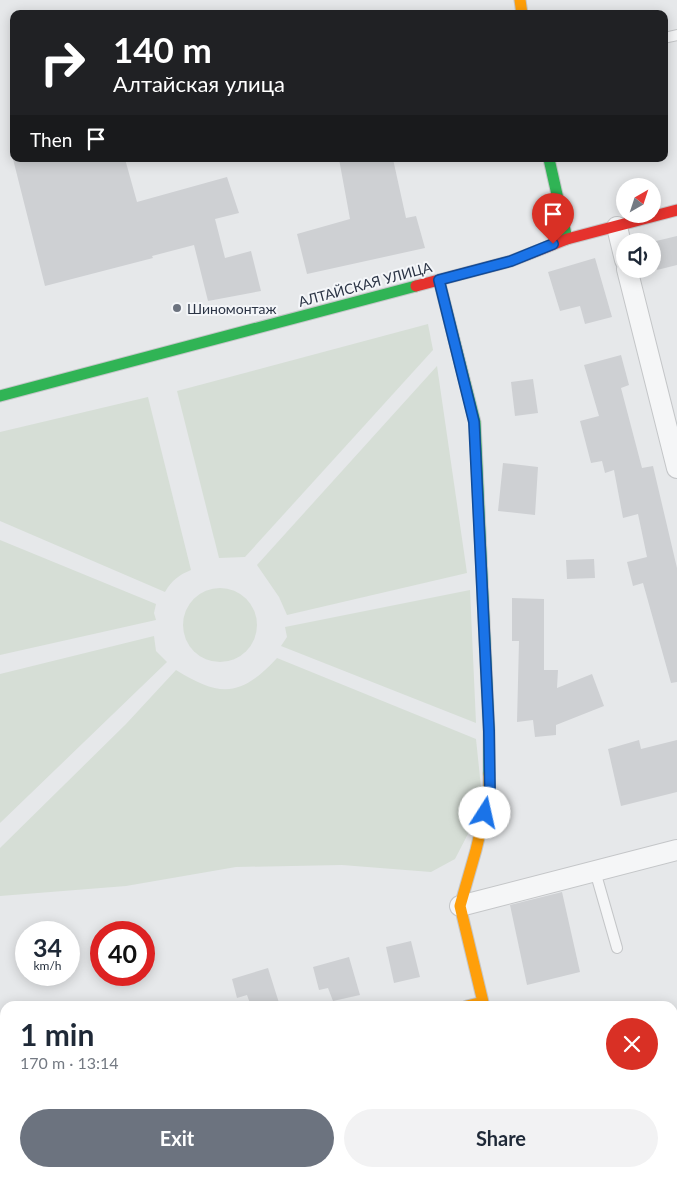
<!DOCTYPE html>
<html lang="en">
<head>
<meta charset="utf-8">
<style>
	body { margin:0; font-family:Lato,sans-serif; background:#f2f2f3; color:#1f2937; height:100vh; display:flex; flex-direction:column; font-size:19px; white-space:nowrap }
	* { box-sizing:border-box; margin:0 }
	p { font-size:16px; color:#747a83 }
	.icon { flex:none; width:28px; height:28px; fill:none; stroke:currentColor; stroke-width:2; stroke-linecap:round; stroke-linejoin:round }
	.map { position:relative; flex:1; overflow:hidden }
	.side { position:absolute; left:0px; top:1001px; width:678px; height:176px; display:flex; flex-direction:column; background:#fff; border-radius:15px 15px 0 0; box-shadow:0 2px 12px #0003 }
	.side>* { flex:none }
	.top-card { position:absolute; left:10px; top:10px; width:658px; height:152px; border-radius:10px; box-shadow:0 2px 12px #0003; background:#202124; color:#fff; overflow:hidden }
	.needle { width:32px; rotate:39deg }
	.buttons { position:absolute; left:616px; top:178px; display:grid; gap:10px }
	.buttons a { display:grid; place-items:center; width:45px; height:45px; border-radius:50%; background:#fff; box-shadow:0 2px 12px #0003; font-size:25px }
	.speed { position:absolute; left:15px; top:921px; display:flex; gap:10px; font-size:25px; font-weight:700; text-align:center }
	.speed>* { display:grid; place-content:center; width:65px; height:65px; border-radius:50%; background:#fff; box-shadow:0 2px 12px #0003; line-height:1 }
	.speed small { font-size:12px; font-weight:400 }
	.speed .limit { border:8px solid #d22; background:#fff; color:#111 }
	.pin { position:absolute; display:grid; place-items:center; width:42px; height:42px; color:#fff; margin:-51px -21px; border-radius:50% 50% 50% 0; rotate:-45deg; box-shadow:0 0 5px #0007 }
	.pin .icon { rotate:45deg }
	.me { position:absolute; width:55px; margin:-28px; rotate:10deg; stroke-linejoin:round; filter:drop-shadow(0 0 4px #0008) }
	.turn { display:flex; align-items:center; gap:18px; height:105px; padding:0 20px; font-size:22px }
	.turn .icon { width:65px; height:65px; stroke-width:2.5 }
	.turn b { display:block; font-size:35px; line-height:42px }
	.then { display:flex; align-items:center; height:48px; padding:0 20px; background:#0003; gap:10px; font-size:19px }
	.round { display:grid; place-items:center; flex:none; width:52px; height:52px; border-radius:26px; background:#f2f2f3 }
	.head { display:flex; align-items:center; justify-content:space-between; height:85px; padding:0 20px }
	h1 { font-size:30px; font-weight:700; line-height:38px }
	.action { display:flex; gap:10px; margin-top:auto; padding:10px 20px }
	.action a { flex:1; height:58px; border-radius:30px; background:#6c737f; color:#fff; font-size:20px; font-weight:700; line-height:58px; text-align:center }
	.action a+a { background:#f2f2f3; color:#1f2937 }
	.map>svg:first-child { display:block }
	.green { fill:#d6ded6 }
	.building { fill:#ced0d3 }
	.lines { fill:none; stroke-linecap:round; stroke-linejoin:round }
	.lane-casing { stroke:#c4c6c8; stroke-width:12 }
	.street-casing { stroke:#c4c6c8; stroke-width:22 }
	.fast-casing { stroke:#c4c6c8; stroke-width:13 }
	.slow-casing { stroke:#c4c6c8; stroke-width:13 }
	.jam-casing { stroke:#c4c6c8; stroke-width:13 }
	.lane { stroke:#f5f6f7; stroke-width:10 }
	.street { stroke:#f5f6f7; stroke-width:20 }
	.fast { stroke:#30b455; stroke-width:11 }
	.slow { stroke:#ff9f0a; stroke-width:11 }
	.jam { stroke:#e5322d; stroke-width:11 }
	.route-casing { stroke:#114b97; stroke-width:12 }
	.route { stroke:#1a73e8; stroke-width:9 }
	.poi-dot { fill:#6c737f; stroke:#f4f6f9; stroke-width:2 }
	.labels { text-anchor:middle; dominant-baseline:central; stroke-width:4; stroke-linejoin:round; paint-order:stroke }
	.street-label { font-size:14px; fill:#2b3445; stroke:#f4f6f9 }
	.poi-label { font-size:14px; fill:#2b3445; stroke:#f4f6f9; text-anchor:start }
</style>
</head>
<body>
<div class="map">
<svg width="677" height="1177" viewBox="0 0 677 1177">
	<rect width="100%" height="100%" fill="#e6e8ea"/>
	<!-- green -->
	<g class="green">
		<polygon points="428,324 433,350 245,557 219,558 177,391"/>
		<polygon points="437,366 467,573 287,615 279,597 257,565"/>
		<path d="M148 397 191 570C179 575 172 580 165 592L0 521V432Z"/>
		<polygon points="0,540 156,604 154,613 156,620 0,655"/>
		<circle cx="220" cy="625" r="37"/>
		<polygon points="470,590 476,723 281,646 287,637 285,627"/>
		<polygon points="154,636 156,651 167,662 0,823 0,674"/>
		<path d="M277 658 476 739 481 787 470 830 455 859 431 872 342 865 236 867 126 886 0 896V848L126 724 176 670C220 697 240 698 277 658Z"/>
	</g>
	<!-- building -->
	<g class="building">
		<polygon points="13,159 125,159 137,202 227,177 239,213 215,219 225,258 251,251 261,291 208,301 194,245 152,256 153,258 45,286"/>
		<polygon points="339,159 393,159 406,218 416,216 425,248 307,274 297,234 350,219"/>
		<polygon points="677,236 677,265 657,270 652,251 652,242"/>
		<polygon points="595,258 612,317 585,324 580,306 560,311 548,272"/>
		<polygon points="621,355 629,385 621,388 642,468 653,466 677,568 677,682 671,683 643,583 633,586 627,562 647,557 638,514 623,518 614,470 605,473 602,461 591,463 580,421 599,416 584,365"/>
		<polygon points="533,379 538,413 515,416 511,382"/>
		<polygon points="503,463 538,467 535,515 498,511"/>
		<polygon points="594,559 595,578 567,579 566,560"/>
		<polygon points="512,598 544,599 544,670 558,670 557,688 592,674 604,706 556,725 556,735 535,737 533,720 517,722 519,641 512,641"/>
		<polygon points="639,740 641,749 677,740 677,792 621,806 608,749"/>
		<polygon points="562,892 580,972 527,985 510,905"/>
		<polygon points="411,941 420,977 394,983 386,947"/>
		<polygon points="349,957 360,995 333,1001 328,988 319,990 313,967"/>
		<polygon points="268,968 280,1006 251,1006 247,995 237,998 232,979"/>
	</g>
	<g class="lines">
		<!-- lane casing -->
		<g class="lane-casing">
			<g id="lane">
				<polyline points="664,38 677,35"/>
				<polyline points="595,871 617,948"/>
			</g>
		</g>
		<!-- street casing -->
		<g class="street-casing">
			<g id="street">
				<polyline points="617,227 625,260"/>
				<polyline points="627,269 677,468"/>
				<polyline points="460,906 677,850"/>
				<polyline points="0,1124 5,1122"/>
				<polyline points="523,1172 524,1177"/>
			</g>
		</g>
		<!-- fast casing -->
		<g class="fast-casing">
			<g id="fast">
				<polyline points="549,159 567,239"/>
				<polyline points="439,280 475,422 489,731 489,774"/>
				<polyline points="0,396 416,286"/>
			</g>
		</g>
		<!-- slow casing -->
		<g class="slow-casing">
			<g id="slow">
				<polyline points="520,0 522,14"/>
				<polyline points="467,1006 483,1002 460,906 476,850 489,795 489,774"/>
			</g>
		</g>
		<!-- jam casing -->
		<g class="jam-casing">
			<polyline id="jam" points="416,286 511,261 567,239 677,210"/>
		</g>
		<!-- lane -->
		<use href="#lane" class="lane"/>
		<!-- street -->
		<use href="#street" class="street"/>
		<!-- fast -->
		<use href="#fast" class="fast"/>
		<!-- slow -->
		<use href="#slow" class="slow"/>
		<!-- jam -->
		<use href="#jam" class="jam"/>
	</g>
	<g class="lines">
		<!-- route casing -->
		<g class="route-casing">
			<polyline id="route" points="485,813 490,795 489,731 474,422 439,280 511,261 553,244"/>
		</g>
		<!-- route -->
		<use href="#route" class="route"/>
	</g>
	<!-- markers -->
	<circle class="poi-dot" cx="177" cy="308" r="5"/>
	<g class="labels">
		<!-- street labels -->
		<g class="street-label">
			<text transform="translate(365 284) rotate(-15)">АЛТАЙСКАЯ УЛИЦА</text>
		</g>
		<!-- poi labels -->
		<g class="poi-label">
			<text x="187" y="308">Шиномонтаж</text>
		</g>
	</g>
</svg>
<div class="buttons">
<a><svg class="needle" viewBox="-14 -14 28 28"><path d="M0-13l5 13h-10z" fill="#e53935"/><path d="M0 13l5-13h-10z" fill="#747a83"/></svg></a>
<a><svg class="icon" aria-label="sound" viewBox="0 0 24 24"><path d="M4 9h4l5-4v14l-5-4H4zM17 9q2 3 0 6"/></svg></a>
</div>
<div class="speed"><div>34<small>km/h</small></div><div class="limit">40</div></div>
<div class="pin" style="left:553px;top:244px;background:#d93025"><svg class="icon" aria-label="arrive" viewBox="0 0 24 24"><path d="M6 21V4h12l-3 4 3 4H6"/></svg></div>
<svg class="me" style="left:485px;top:813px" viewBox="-20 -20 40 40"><circle r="19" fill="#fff"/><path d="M0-13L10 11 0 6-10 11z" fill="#1a73e8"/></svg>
<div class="top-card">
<div class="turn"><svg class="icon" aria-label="right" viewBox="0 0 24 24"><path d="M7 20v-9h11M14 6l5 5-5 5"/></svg><div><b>140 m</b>Алтайская улица</div></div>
<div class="then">Then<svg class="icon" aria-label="arrive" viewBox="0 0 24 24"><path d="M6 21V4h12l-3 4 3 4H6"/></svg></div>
</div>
<section class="side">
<div class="head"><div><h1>1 min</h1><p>170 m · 13:14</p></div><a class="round" style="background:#d93025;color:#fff"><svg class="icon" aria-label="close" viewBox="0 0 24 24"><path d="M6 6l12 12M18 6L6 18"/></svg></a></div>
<div class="action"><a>Exit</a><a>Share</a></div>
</section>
</div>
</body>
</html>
